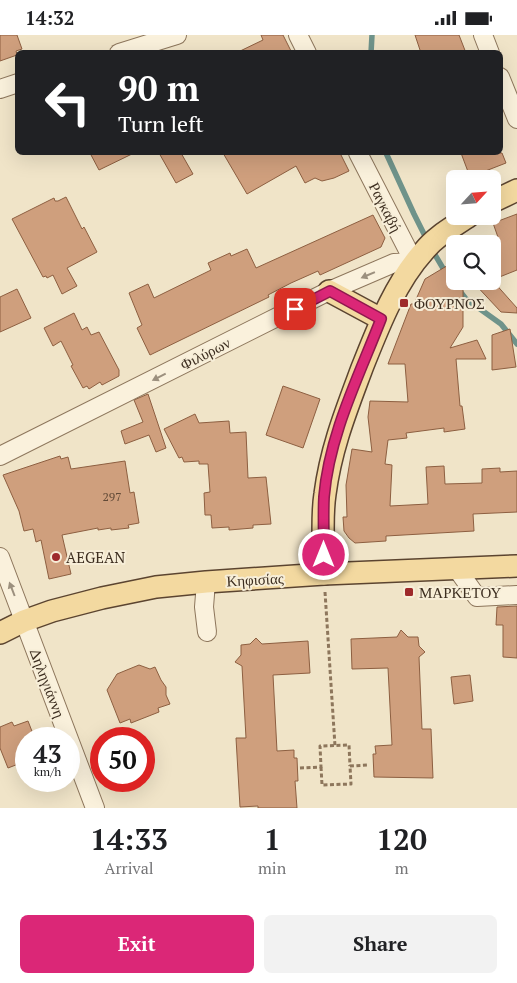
<!DOCTYPE html>
<html lang="en">
<head>
<meta charset="utf-8">
<style>
	body { margin:0; font-family:"PT Serif",serif; background:#f2f2f2; color:#202124; height:100vh; display:flex; flex-direction:column; font-size:19px; white-space:nowrap }
	* { box-sizing:border-box; margin:0 }
	p { font-size:16px; color:#757577 }
	.icon { flex:none; width:28px; height:28px; fill:none; stroke:currentColor; stroke-width:2; stroke-linecap:round; stroke-linejoin:round }
	.map { position:relative; height:773px; overflow:hidden }
	.sheet { display:flex; flex-direction:column; background:#fff; flex:1 }
	.sheet>* { flex:none }
	.banner { position:absolute; left:15px; top:15px; width:488px; height:105px; border-radius:8px; box-shadow:0 5px 20px #0002; background:#202124; color:#fff; overflow:hidden }
	.needle { width:32px; rotate:64deg }
	.buttons { position:absolute; left:446px; top:135px; display:grid; gap:10px }
	.buttons a { display:grid; place-items:center; width:55px; height:55px; border-radius:8px; background:#fff; box-shadow:0 5px 20px #0002; font-size:25px }
	.speed { position:absolute; left:15px; top:692px; display:flex; gap:10px; font-size:25px; font-weight:700; text-align:center }
	.speed>* { display:grid; place-content:center; width:65px; height:65px; border-radius:50%; background:#fff; box-shadow:0 5px 20px #0002; line-height:1 }
	.speed small { font-size:12px; font-weight:400 }
	.speed .limit { border:8px solid #d22; background:#fff; color:#111 }
	.pin { position:absolute; display:grid; place-items:center; width:42px; height:42px; color:#fff; margin:-21px; border-radius:10px; box-shadow:0 2px 8px #0006 }
	.me { position:absolute; width:55px; margin:-28px; rotate:0deg; stroke-linejoin:round; filter:drop-shadow(0 0 4px #0008) }
	.turn { display:flex; align-items:center; gap:18px; height:105px; padding:0 20px; font-size:22px }
	.turn .icon { width:65px; height:65px; stroke-width:2.5 }
	.turn b { display:block; font-size:35px; line-height:42px }
	.eta { display:flex; justify-content:space-evenly; align-items:center; height:85px; text-align:center }
	.eta b { font-size:30px; font-weight:700; line-height:35px }
	.button { display:flex; gap:10px; margin-top:auto; padding:10px 20px }
	.button a { flex:1; height:58px; border-radius:8px; background:#db2777; color:#fff; font-size:20px; font-weight:700; line-height:58px; text-align:center }
	.button a+a { background:#f2f2f2; color:#202124 }
	.status { display:flex; justify-content:space-between; align-items:center; height:35px; padding:0 25px; background:#fff; direction:ltr }
	.status svg { height:14px; fill:currentColor }
	.map>svg:first-child { display:block }
	.lines { fill:none; stroke-linecap:round; stroke-linejoin:round }
	.stream { stroke:#6f938a; stroke-width:5.5 }
	.building { fill:#cf9f7d; stroke:#8d5f41 }
	.minor-casing { stroke:#8d765c; stroke-width:20 }
	.major-casing { stroke:#5b4430; stroke-width:24 }
	.path { stroke:#8d765c; stroke-width:3; stroke-dasharray:4 2.5; stroke-linecap:butt }
	.minor { stroke:#faf1dc; stroke-width:18 }
	.major { stroke:#f3d9a0; stroke-width:21 }
	.oneway { fill:#9c907e }
	.route-casing { stroke:#8e194d; stroke-width:12 }
	.route { stroke:#db2777; stroke-width:9 }
	.poi-dot { fill:#9e2a2b; stroke:#f7eed8; stroke-width:2 }
	.labels { text-anchor:middle; dominant-baseline:central; stroke-width:4; stroke-linejoin:round; paint-order:stroke }
	.number-label { font-size:12px; fill:#624a37 }
	.street-label { font-size:15px; fill:#3d2e20; stroke:#f7eed8 }
	.poi-label { font-size:15px; fill:#3d2e20; stroke:#f7eed8; text-anchor:start }
</style>
</head>
<body>
<div class="status"><b>14:32</b><svg viewBox="0 0 49 12"><path d="M0 12V9h3v3zM5 12V6h3v6zM10 12V3h3v9zM15 12V0h3v12zM26 1h20v11H26zM47 4h2v5h-2z"/></svg></div>
<div class="map">
<svg width="517" height="773" viewBox="0 0 517 773">
	<rect width="100%" height="100%" fill="#f0e4c8"/>
	<g class="lines">
		<!-- stream -->
		<g class="stream">
			<polyline points="371,18 372,0"/>
			<polyline points="386,118 414,179 427,205"/>
			<polyline points="431,213 447,240"/>
			<polyline points="459,255 466,264 501,289 517,309"/>
		</g>
	</g>
	<!-- building -->
	<g class="building">
		<polygon points="0,0 17,0 22,14 16,16 17,20 0,26"/>
		<polygon points="261,0 283,0 292,18 236,18 263,5"/>
		<polygon points="415,0 459,0 466,18 421,18"/>
		<polygon points="90,118 134,118 99,135"/>
		<polygon points="159,118 181,118 193,139 176,148"/>
		<polygon points="223,118 340,118 349,136 334,143 322,146 315,143 305,148 296,131 247,159"/>
		<polygon points="461,118 502,118 506,128 470,142"/>
		<polygon points="66,162 82,194 84,192 97,217 67,233 77,251 62,259 53,240 47,243 46,241 43,242 12,184 54,163 55,166 58,166"/>
		<polygon points="517,179 517,235 492,245 492,211 500,208 493,188"/>
		<polygon points="373,180 385,203 381,212 320,240 318,236 291,248 268,260 269,262 150,320 137,293 142,290 129,258 148,249 154,263 211,235 208,228 230,218 231,221 247,214 256,233"/>
		<polygon points="455,226 455,246 463,246 463,292 450,313 477,305 486,324 456,324 460,371 462,371 465,394 444,397 444,393 406,398 407,403 388,405 385,429 392,430 390,471 428,469 426,432 444,431 445,449 482,448 482,434 500,433 500,437 517,436 517,477 473,479 474,496 386,501 386,506 355,508 349,503 344,496 343,482 347,482 346,450 352,414 372,417 368,382 370,366 408,367 405,329 388,329 411,269 414,269 425,244"/>
		<polygon points="472,246 493,246 517,273 517,278 501,277"/>
		<polygon points="17,254 31,283 0,297 0,262"/>
		<polygon points="74,278 82,295 87,292 91,300 99,297 119,335 119,341 102,350 100,347 89,354 87,351 83,353 71,331 73,330 61,306 53,311 44,293"/>
		<polygon points="510,294 516,332 492,335 492,300"/>
		<polygon points="283,351 320,364 303,413 266,400"/>
		<polygon points="148,359 166,413 156,417 149,400 125,409 121,396 143,387 134,365"/>
		<polygon points="195,379 199,388 229,386 230,398 246,397 248,443 266,442 271,489 253,490 253,493 229,495 229,492 212,493 211,480 205,480 204,458 210,457 208,429 199,429 199,426 184,427 182,422 179,423 164,394"/>
		<polygon points="60,421 61,424 68,422 71,434 125,426 130,458 134,457 139,488 128,490 129,493 111,495 111,493 98,495 98,493 62,500 71,539 49,544 41,505 36,507 33,494 24,496 19,476 3,440"/>
		<polygon points="517,571 517,623 503,622 503,590 496,590 497,572"/>
		<polygon points="401,595 408,602 418,602 419,611 425,617 419,622 422,694 431,694 433,743 374,742 373,719 376,719 375,711 392,710 388,633 352,634 351,604 397,602"/>
		<polygon points="256,603 262,609 308,606 310,638 273,640 277,716 294,715 294,723 297,723 298,746 295,746 297,773 258,773 258,771 240,772 236,703 246,703 242,631 235,627 241,620 241,610 250,609"/>
		<polygon points="139,630 150,634 155,632 161,645 166,652 166,660 170,669 158,673 159,677 131,688 130,684 120,688 107,655 117,639"/>
		<polygon points="470,640 473,666 454,669 451,642"/>
		<polygon points="28,686 35,704 26,704 26,726 8,733 0,713 0,692 12,687 14,691"/>
	</g>
	<g class="lines">
		<!-- minor casing -->
		<g class="minor-casing">
			<g id="minor">
				<polyline points="298,0 307,18"/>
				<polyline points="483,0 490,18"/>
				<polyline points="119,18 177,0"/>
				<polyline points="500,42 517,84"/>
				<polyline points="0,54 18,48"/>
				<polyline points="0,421 329,256 394,228 414,227 358,118"/>
				<polyline points="0,522 95,773"/>
				<polyline points="457,534 477,562 517,560"/>
				<polyline points="206,547 204,572 207,597"/>
			</g>
		</g>
		<!-- major casing -->
		<g class="major-casing">
			<g id="major">
				<polyline points="492,167 517,155"/>
				<polyline points="329,256 381,284"/>
				<path d="M324 539C324 513 321 485 325 459 331 413 346 376 362 333 378 293 395 248 424 216 436 201 453 192 469 181"/>
				<polyline points="0,598 24,586 52,576 102,563 156,552 206,547 324,539 517,531"/>
			</g>
		</g>
		<!-- path -->
		<g class="path">
			<polyline points="325,557 335,711"/>
			<polyline points="321,732 322,750 351,749 350,731 369,730"/>
			<polyline points="300,733 321,732 320,711 349,710 350,731"/>
		</g>
		<!-- minor -->
		<use href="#minor" class="minor"/>
		<!-- major -->
		<use href="#major" class="major"/>
	</g>
	<!-- one-way arrows -->
	<defs><path id="oneway-solid" d="M-6-.8H1V-3.2L6.5 0L1 3.2V.8H-6Z" transform="scale(1.25)"/></defs>
	<g class="oneway">
		<use href="#oneway-solid" transform="translate(368 240) rotate(157)"/>
		<use href="#oneway-solid" transform="translate(159 342) rotate(153)"/>
		<use href="#oneway-solid" transform="translate(12 554) rotate(-111)"/>
	</g>
	<g class="lines">
		<!-- route casing -->
		<g class="route-casing">
			<path id="route" d="M295 274 330 256 381 284C359 341 329 400 324 462 323 481 324 501 324 520"/>
		</g>
		<!-- route -->
		<use href="#route" class="route"/>
	</g>
	<!-- markers -->
	<g class="poi-dot">
		<rect x="399" y="263" width="10" height="10" rx="2.5"/>
		<circle cx="56" cy="522" r="5"/>
		<rect x="404" y="552" width="10" height="10" rx="2.5"/>
	</g>
	<g class="labels">
		<!-- number labels -->
		<g class="number-label">
			<text x="112" y="461">297</text>
		</g>
		<!-- street labels -->
		<g class="street-label">
			<text transform="translate(386 172) rotate(63)">Ραγκαβή</text>
			<text transform="translate(205 318) rotate(-27)">Φιλύρων</text>
			<text transform="translate(255 544) rotate(-3)">Κηφισίας</text>
			<text transform="translate(48 648) rotate(69)">Δηληγιάννη</text>
		</g>
		<!-- poi labels -->
		<g class="poi-label">
			<text x="414" y="268">ΦΟΥΡΝΟΣ</text>
			<text x="66" y="522">AEGEAN</text>
			<text x="419" y="557">ΜΑΡΚΕΤΟΥ</text>
		</g>
	</g>
</svg>
<div class="buttons">
<a><svg class="needle" viewBox="-14 -14 28 28"><path d="M0-13l5 13h-10z" fill="#e53935"/><path d="M0 13l5-13h-10z" fill="#757577"/></svg></a>
<a><svg class="icon" aria-label="search" viewBox="0 0 24 24"><circle cx="10" cy="10" r="6"/><path d="M15 15l6 6"/></svg></a>
</div>
<div class="speed"><div>43<small>km/h</small></div><div class="limit">50</div></div>
<div class="pin" style="left:295px;top:274px;background:#d93025"><svg class="icon" aria-label="arrive" viewBox="0 0 24 24"><path d="M6 21V4h12l-3 4 3 4H6"/></svg></div>
<svg class="me" style="left:324px;top:520px" viewBox="-20 -20 40 40"><circle r="17" fill="#db2777" stroke="#fff" stroke-width="3"/><path d="M0-11L8 9 0 5-8 9z" fill="#fff"/></svg>
<div class="banner">
<div class="turn"><svg class="icon" aria-label="left" viewBox="0 0 24 24"><path d="M17 20v-9H6M10 6l-5 5 5 5"/></svg><div><b>90 m</b>Turn left</div></div>
</div>
</div>
<section class="sheet">
<div class="eta">
<div><b>14:33</b><p>Arrival</p></div>
<div><b>1</b><p>min</p></div>
<div><b>120</b><p>m</p></div>
</div>
<div class="button"><a>Exit</a><a>Share</a></div>
</section>
</body>
</html>
